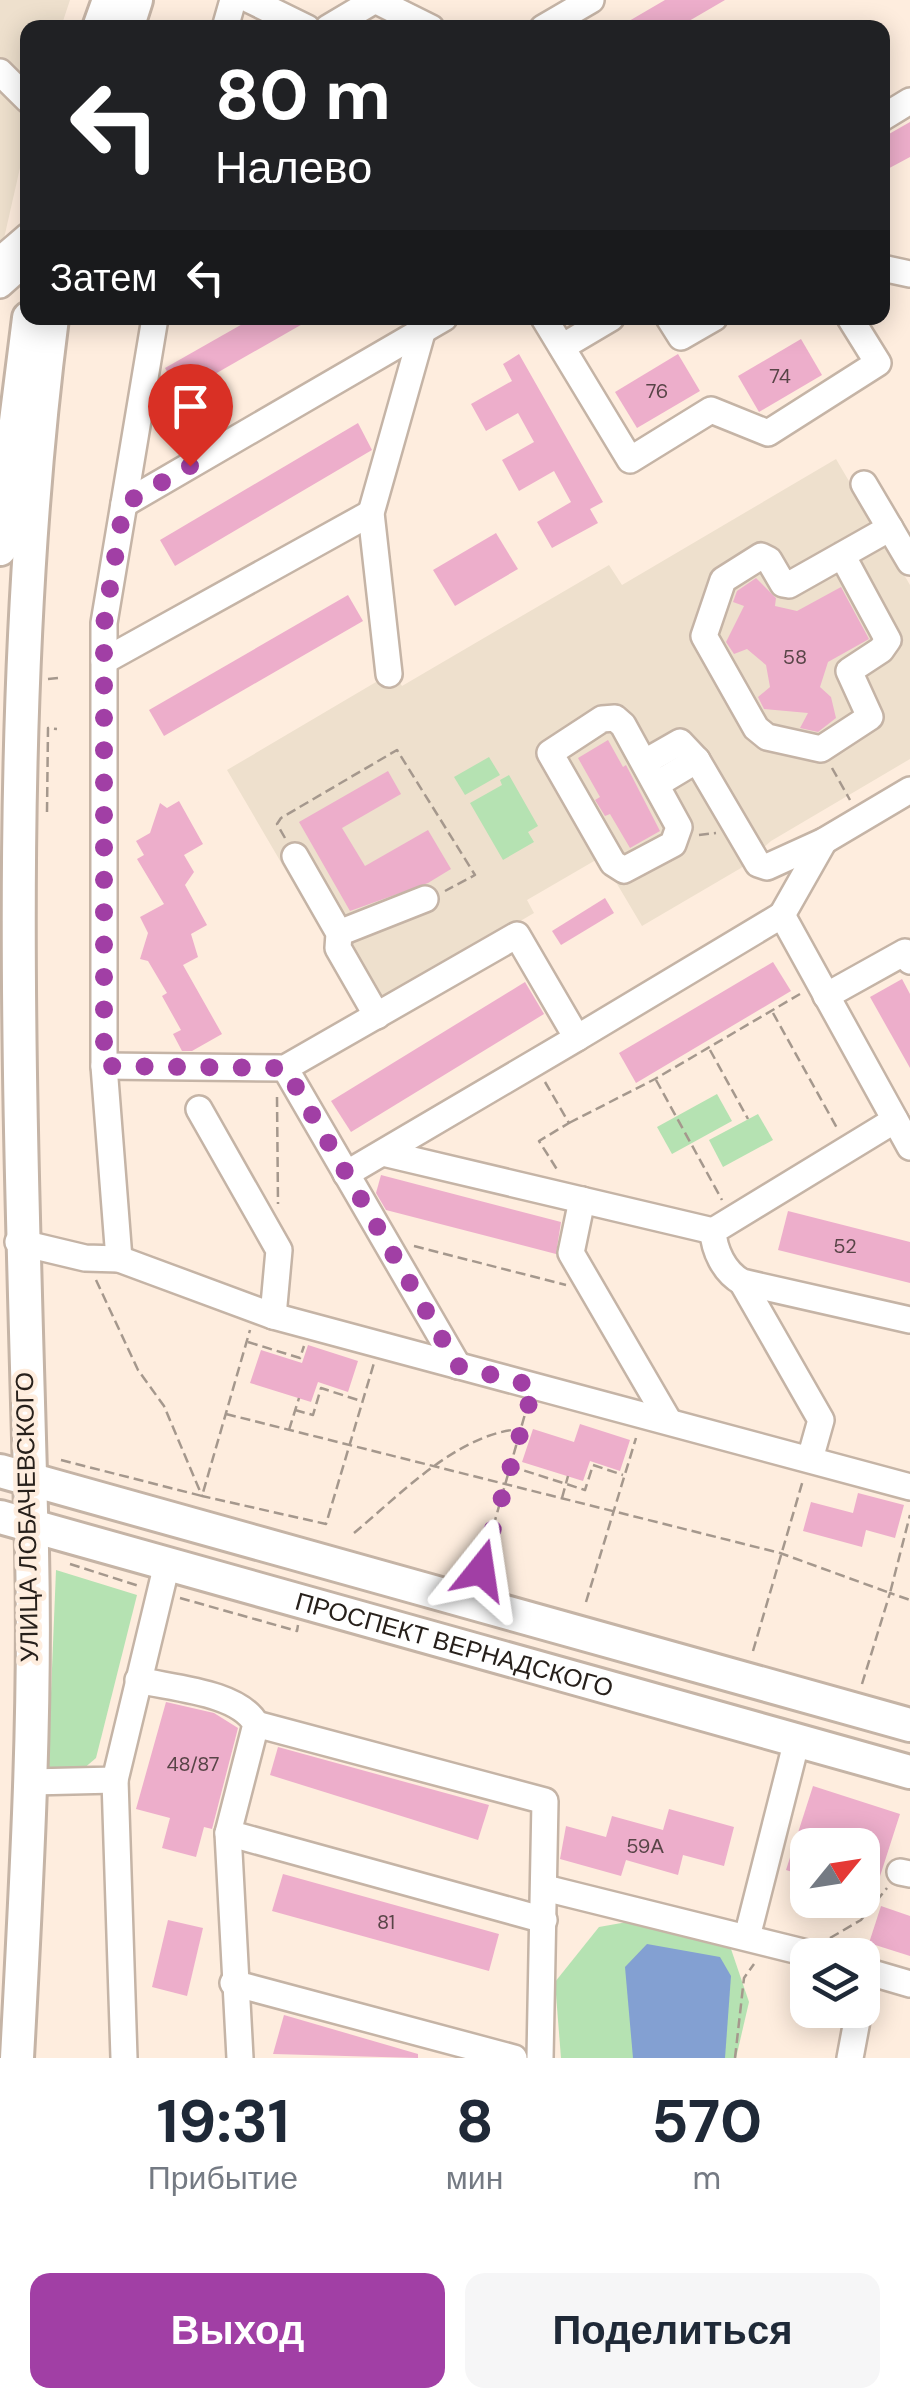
<!DOCTYPE html>
<html lang="ru">
<head>
<meta charset="utf-8">
<style>
	body { margin:0; font-family:"DM Sans",sans-serif; background:#f6f6f7; color:#1f2937; height:100vh; display:flex; flex-direction:column; font-size:38px; white-space:nowrap }
	* { box-sizing:border-box; margin:0 }
	p { font-size:32px; color:#747a83 }
	.icon { flex:none; width:55px; height:55px; fill:none; stroke:currentColor; stroke-width:2; stroke-linecap:round; stroke-linejoin:round }
	.map { position:relative; height:2058px; overflow:hidden }
	.sheet { display:flex; flex-direction:column; background:#fff; flex:1 }
	.sheet>* { flex:none }
	.hud { position:absolute; left:20px; top:20px; width:870px; height:305px; border-radius:20px; box-shadow:0 5px 25px #0003; background:#202124; color:#fff; overflow:hidden }
	.needle { width:65px; rotate:60deg }
	.controls { position:absolute; left:790px; top:1828px; display:grid; gap:20px }
	.controls a { display:grid; place-items:center; width:90px; height:90px; border-radius:20px; background:#fff; box-shadow:0 5px 25px #0003; font-size:50px }
	.pin { position:absolute; display:grid; place-items:center; width:85px; height:85px; color:#fff; margin:-102px -42px; border-radius:50% 50% 50% 0; rotate:-45deg; box-shadow:0 0 10px #0007 }
	.pin .icon { rotate:45deg }
	.me { position:absolute; width:110px; margin:-55px; rotate:15deg; stroke-linejoin:round; filter:drop-shadow(0 0 8px #0008) }
	.turn { display:flex; align-items:center; gap:35px; height:210px; padding:0 30px; font-size:45px }
	.turn .icon { width:130px; height:130px; stroke-width:2.5 }
	.turn b { display:block; font-size:70px; line-height:85px }
	.then { display:flex; align-items:center; height:95px; padding:0 30px; background:#0003; gap:20px; font-size:38px }
	.eta { display:flex; justify-content:space-evenly; align-items:center; height:170px; text-align:center }
	.eta b { font-size:60px; font-weight:700; line-height:70px }
	.cta { display:flex; gap:20px; margin-top:auto; padding:20px 30px }
	.cta a { flex:1; height:115px; border-radius:20px; background:#a13fa5; color:#fff; font-size:40px; font-weight:700; line-height:115px; text-align:center }
	.cta a+a { background:#f6f6f7; color:#1f2937 }
	.map>svg:first-child { display:block }
	.education { fill:#eee0cd }
	.green { fill:#b5e2b2 }
	.water { fill:#83a0d2 }
	.building { fill:#edaecb }
	.lines { fill:none; stroke-linecap:round; stroke-linejoin:round }
	.minor-casing { stroke:#c5b4a6; stroke-width:30 }
	.major-casing { stroke:#c5b4a6; stroke-width:38 }
	.path { stroke:#a5988d; stroke-width:2.5; stroke-dasharray:10 5; stroke-linecap:butt }
	.minor { stroke:#fff; stroke-width:25 }
	.major { stroke:#fff; stroke-width:32 }
	.route { stroke:#a13fa5; stroke-width:18; stroke-dasharray:0 32.4 }
	.labels { text-anchor:middle; dominant-baseline:central; stroke-width:9; stroke-linejoin:round; paint-order:stroke }
	.number-label { font-size:20px; fill:#584447 }
	.street-label { font-size:25px; fill:#27201b; stroke:#feedde }
</style>
</head>
<body>
<div class="map">
<svg width="910" height="2058" viewBox="0 0 910 2058">
	<rect width="100%" height="100%" fill="#feedde"/>
	<!-- education -->
	<g class="education">
		<polygon points="0,0 70,0 61,27 28,28 27,137 0,256"/>
		<polygon points="836,459 910,585 910,759 771,841 741,868 642,926 601,857 527,900 534,913 368,1011 227,770 393,672 402,686 609,565 622,585"/>
	</g>
	<!-- green -->
	<g class="green">
		<polygon points="489,757 500,775 465,795 454,777"/>
		<polygon points="509,775 538,826 528,832 534,842 503,860 470,803 502,785 500,780"/>
		<polygon points="717,1094 732,1121 672,1154 657,1127"/>
		<polygon points="758,1114 773,1140 723,1167 709,1140"/>
		<polygon points="56,1570 137,1595 96,1758 82,1770 48,1767"/>
		<polygon points="644,1919 730,1946 749,2002 736,2058 561,2058 555,1982 599,1927"/>
	</g>
	<!-- water -->
	<polygon class="water" points="647,1944 720,1957 731,1976 725,2058 633,2058 625,1967"/>
	<!-- building -->
	<g class="building">
		<polygon points="665,0 725,0 677,28 617,28"/>
		<polygon points="910,122 910,157 882,172 882,138"/>
		<polygon points="253,318 313,318 180,394 165,368"/>
		<polygon points="801,339 822,375 759,412 738,376"/>
		<polygon points="519,354 603,502 590,509 598,523 552,548 537,522 571,502 554,471 519,491 502,460 534,442 518,413 486,431 471,404 512,381 503,364"/>
		<polygon points="678,354 700,391 637,428 615,392"/>
		<polygon points="358,423 372,450 175,566 160,540"/>
		<polygon points="496,533 518,569 455,606 433,570"/>
		<polygon points="756,578 776,598 775,606 797,611 841,587 869,639 828,662 820,687 831,697 836,718 818,732 800,728 808,713 764,709 758,697 770,687 766,665 747,649 734,654 726,642 744,606 733,602 737,591"/>
		<polygon points="348,595 363,621 164,736 149,710"/>
		<polygon points="608,740 623,767 626,765 660,831 630,848 610,814 605,816 595,800 600,797 578,758"/>
		<polygon points="388,771 401,794 342,828 365,866 428,830 451,869 428,883 350,911 299,822"/>
		<polygon points="179,801 203,844 184,855 194,872 185,885 207,925 191,934 198,957 183,965 222,1034 192,1051 182,1051 173,1034 181,1030 162,996 167,993 148,961 140,959 148,933 140,917 164,904 137,859 144,855 136,841 150,833 160,803 167,808"/>
		<polygon points="605,898 614,913 561,945 552,931"/>
		<polygon points="773,962 791,991 636,1083 619,1053"/>
		<polygon points="902,979 910,994 910,1068 870,997"/>
		<polygon points="525,982 544,1014 351,1132 331,1101"/>
		<polygon points="381,1175 561,1222 556,1254 386,1210 376,1193"/>
		<polygon points="788,1211 910,1242 910,1283 778,1250"/>
		<polygon points="308,1345 358,1361 348,1392 318,1382 311,1402 250,1383 261,1350 302,1363"/>
		<polygon points="580,1424 630,1440 620,1471 590,1461 583,1481 522,1462 533,1429 574,1442"/>
		<polygon points="858,1493 904,1505 895,1538 866,1530 862,1547 803,1531 811,1502 853,1513"/>
		<polygon points="166,1702 214,1713 238,1728 212,1829 204,1827 196,1857 162,1848 170,1818 136,1809"/>
		<polygon points="278,1747 489,1805 478,1840 270,1775"/>
		<polygon points="813,1786 900,1814 873,1898 862,1894 862,1845 808,1845 808,1877 786,1870"/>
		<polygon points="669,1809 734,1827 724,1866 683,1855 678,1875 626,1860 621,1876 560,1859 566,1826 606,1837 612,1816 663,1830"/>
		<polygon points="283,1874 499,1934 489,1971 272,1911"/>
		<polygon points="881,1906 910,1916 910,1956 869,1943"/>
		<polygon points="168,1920 203,1928 187,1996 152,1987"/>
		<polygon points="284,2015 418,2054 418,2058 273,2054"/>
	</g>
	<g class="lines">
		<!-- minor casing -->
		<g class="minor-casing">
			<g id="minor">
				<polyline points="250,0 307,28"/>
				<polyline points="375,0 431,28"/>
				<polyline points="225,28 233,0"/>
				<polyline points="328,28 375,0"/>
				<polyline points="543,28 591,0"/>
				<polyline points="0,72 28,100"/>
				<polyline points="882,118 910,101"/>
				<polyline points="0,260 28,236"/>
				<polyline points="882,268 910,274"/>
				<polyline points="0,285 28,260"/>
				<polyline points="544,318 630,460 711,410 768,433 878,363 850,318"/>
				<polyline points="669,318 681,337 714,318"/>
				<polyline points="562,347 611,318"/>
				<polyline points="864,484 910,562"/>
				<polyline points="124,504 444,318"/>
				<polyline points="842,555 888,640 881,650 849,671 870,717 821,749 767,737 756,728 704,636 723,580 761,556 769,560 783,584 789,585 890,528"/>
				<polyline points="104,661 371,513"/>
				<polyline points="389,674 371,513 423,329"/>
				<polygon points="615,718 623,725 679,827 673,844 624,870 613,863 550,753 602,719"/>
				<polyline points="645,762 680,742 697,760"/>
				<polyline points="657,784 697,760 758,864 767,867 824,841 910,790"/>
				<polyline points="295,856 339,933 338,948 377,1016"/>
				<polyline points="782,915 824,841"/>
				<polyline points="339,933 425,899"/>
				<polyline points="826,996 905,952 910,961"/>
				<polyline points="577,1038 782,915 910,1147"/>
				<polyline points="104,1066 285,1068 517,935 577,1038 346,1174"/>
				<polyline points="285,1068 458,1366"/>
				<polyline points="199,1109 279,1250 273,1316"/>
				<path d="M895 1120 713 1231C714 1250 724 1272 742 1282L910 1320"/>
				<polyline points="383,1153 713,1231"/>
				<polyline points="582,1200 571,1253 667,1418"/>
				<polyline points="18,1242 85,1258 119,1259 273,1316 910,1487"/>
				<polyline points="119,1259 104,1066 104,623 155,318"/>
				<polyline points="742,1282 821,1420 810,1459"/>
				<path d="M138 1680C171 1688 239 1692 256 1724L228 1833 240 2058"/>
				<polyline points="256,1724 545,1801 540,2058"/>
				<polyline points="115,1780 124,2058"/>
				<polyline points="31,1782 115,1780 167,1564"/>
				<polyline points="228,1833 544,1920"/>
				<polyline points="900,1872 910,1874"/>
				<polyline points="545,1888 815,1955"/>
				<polyline points="747,1937 797,1740"/>
				<polyline points="862,1970 910,1984"/>
				<polyline points="233,1983 514,2058"/>
				<polyline points="850,2058 859,2010"/>
			</g>
		</g>
		<!-- major casing -->
		<g class="major-casing">
			<g id="major">
				<polyline points="99,28 109,0"/>
				<polyline points="127,28 136,0"/>
				<polyline points="0,549 29,318"/>
				<polyline points="0,1471 910,1725"/>
				<path id="s1" d="M0 1517 910 1772"/>
				<path d="M17 2058C26 1889 36 1720 32 1550 22 1145 0 719 52 318"/>
			</g>
		</g>
		<!-- path -->
		<g class="path">
			<polyline points="48,679 58,678"/>
			<polyline points="832,768 850,800"/>
			<polyline points="47,812 48,728 57,729"/>
			<polyline points="699,835 716,833"/>
			<polyline points="285,838 277,824 281,818 397,750 475,875 445,891"/>
			<polyline points="773,1013 837,1128"/>
			<polyline points="710,1050 748,1119"/>
			<polyline points="656,1080 722,1200"/>
			<polyline points="545,1082 569,1123 539,1141 558,1171"/>
			<polyline points="277,1097 278,1204"/>
			<polyline points="569,1123 655,1079 800,994"/>
			<polyline points="414,1246 566,1285"/>
			<polyline points="96,1280 138,1370 164,1406 202,1496 326,1524 374,1363"/>
			<polyline points="248,1342 300,1358 304,1346"/>
			<polyline points="295,1410 313,1415 321,1388 361,1401"/>
			<polyline points="226,1414 780,1553 890,1593 910,1515"/>
			<polyline points="289,1430 299,1398"/>
			<polyline points="61,1460 202,1496 250,1330"/>
			<polyline points="510,1466 585,1490 593,1465 623,1475"/>
			<polyline points="562,1498 568,1476"/>
			<path d="M354 1533C401 1494 458 1433 521 1429"/>
			<polyline points="70,1564 139,1586"/>
			<polyline points="481,1570 527,1407"/>
			<polyline points="180,1598 297,1631 298,1625"/>
			<polyline points="586,1602 636,1438"/>
			<polyline points="753,1651 803,1480"/>
			<polyline points="862,1684 890,1593 910,1600"/>
			<polyline points="830,1938 861,1920 887,1888"/>
			<polyline points="735,2058 744,1978 754,1964"/>
		</g>
		<!-- minor -->
		<use href="#minor" class="minor"/>
		<!-- major -->
		<use href="#major" class="major"/>
	</g>
	<g class="lines">
		<!-- route -->
		<polyline class="route" points="190,466 124,504 104,624 104,1066 285,1068 458,1366 534,1386 481,1570"/>
	</g>
	<g class="labels">
		<!-- number labels -->
		<g class="number-label">
			<text x="780" y="376">74</text>
			<text x="657" y="391">76</text>
			<text x="795" y="657">58</text>
			<text x="845" y="1246">52</text>
			<text x="193" y="1764">48/87</text>
			<text x="645" y="1846">59А</text>
			<text x="386" y="1922">81</text>
		</g>
		<!-- street labels -->
		<g class="street-label">
			<text transform="translate(27 1517) rotate(-91)">УЛИЦА ЛОБАЧЕВСКОГО</text>
			<text stroke="none"><textPath href="#s1" startOffset="472">ПРОСПЕКТ ВЕРНАДСКОГО</textPath></text>
		</g>
	</g>
</svg>
<div class="controls">
<a><svg class="needle" viewBox="-14 -14 28 28"><path d="M0-13l5 13h-10z" fill="#e53935"/><path d="M0 13l5-13h-10z" fill="#747a83"/></svg></a>
<a><svg class="icon" aria-label="layers" viewBox="0 0 24 24"><path d="M12 4l9 5-9 5-9-5zM3 14l9 5 9-5"/></svg></a>
</div>
<div class="pin" style="left:190px;top:466px;background:#d93025"><svg class="icon" aria-label="arrive" viewBox="0 0 24 24"><path d="M6 21V4h12l-3 4 3 4H6"/></svg></div>
<svg class="me" style="left:481px;top:1570px" viewBox="-20 -20 40 40"><path d="M0-17L14 15 0 8-14 15z" fill="#a13fa5" stroke="#fff" stroke-width="4"/></svg>
<div class="hud">
<div class="turn"><svg class="icon" aria-label="left" viewBox="0 0 24 24"><path d="M17 20v-9H6M10 6l-5 5 5 5"/></svg><div><b>80 m</b>Налево</div></div>
<div class="then">Затем<svg class="icon" aria-label="left" viewBox="0 0 24 24"><path d="M17 20v-9H6M10 6l-5 5 5 5"/></svg></div>
</div>
</div>
<section class="sheet">
<div class="eta">
<div><b>19:31</b><p>Прибытие</p></div>
<div><b>8</b><p>мин</p></div>
<div><b>570</b><p>m</p></div>
</div>
<div class="cta"><a>Выход</a><a>Поделиться</a></div>
</section>
</body>
</html>
